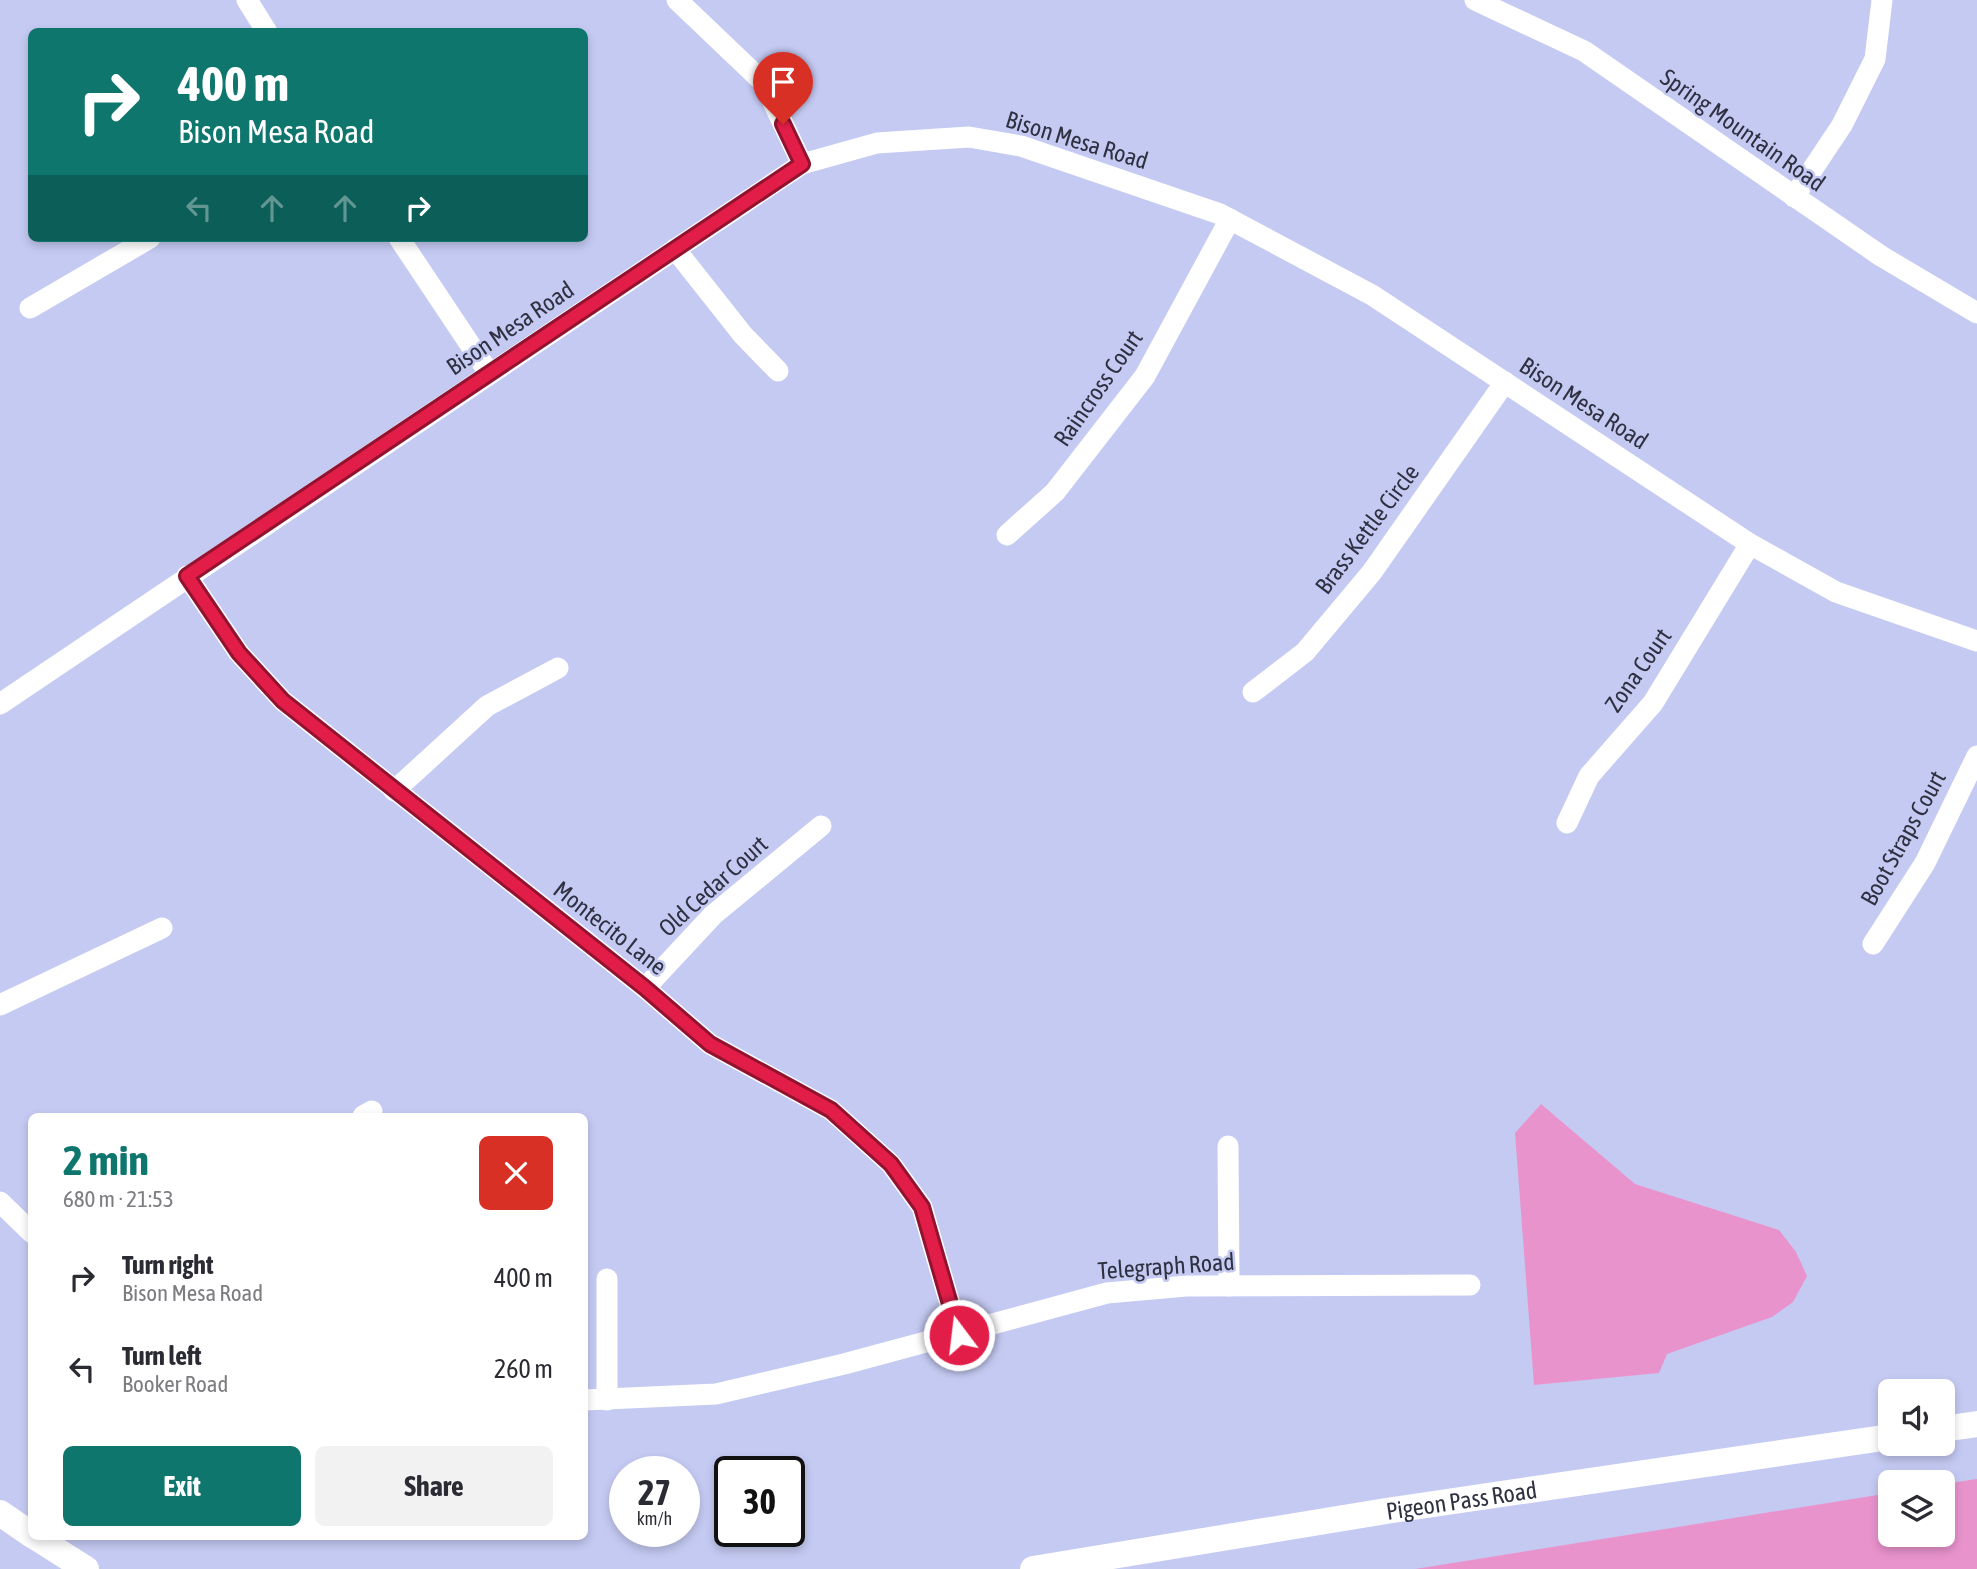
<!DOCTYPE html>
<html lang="en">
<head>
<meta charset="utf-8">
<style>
	body { margin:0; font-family:"Asap Condensed",sans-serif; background:#f2f2f3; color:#2b2b33; height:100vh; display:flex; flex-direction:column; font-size:26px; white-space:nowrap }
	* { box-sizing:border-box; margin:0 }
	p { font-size:23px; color:#7c7c81 }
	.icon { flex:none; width:38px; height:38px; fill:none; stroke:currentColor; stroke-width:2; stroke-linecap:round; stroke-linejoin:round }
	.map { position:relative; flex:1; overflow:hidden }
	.side { position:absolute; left:28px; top:1113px; width:560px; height:427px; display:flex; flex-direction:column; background:#fff; border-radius:10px; box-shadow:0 4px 10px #0003 }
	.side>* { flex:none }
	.banner { position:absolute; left:28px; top:28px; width:560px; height:214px; border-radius:10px; box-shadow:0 4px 10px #0003; background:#0f766e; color:#fff; overflow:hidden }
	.fabs { position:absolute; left:1878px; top:1379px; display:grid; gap:14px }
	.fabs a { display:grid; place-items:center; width:77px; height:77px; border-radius:10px; background:#fff; box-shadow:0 4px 10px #0003; font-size:35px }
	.speed { position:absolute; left:609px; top:1456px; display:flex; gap:14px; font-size:35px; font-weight:700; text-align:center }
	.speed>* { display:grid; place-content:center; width:91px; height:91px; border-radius:50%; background:#fff; box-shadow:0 4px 10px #0003; line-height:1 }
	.speed small { font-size:18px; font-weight:400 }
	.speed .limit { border:4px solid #111; border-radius:10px; background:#fff; color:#111 }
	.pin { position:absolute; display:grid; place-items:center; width:60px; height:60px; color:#fff; margin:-72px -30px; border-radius:50% 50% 50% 0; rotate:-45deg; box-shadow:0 0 7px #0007 }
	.pin .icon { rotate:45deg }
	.me { position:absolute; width:77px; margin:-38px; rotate:345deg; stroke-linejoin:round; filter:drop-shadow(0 0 5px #0008) }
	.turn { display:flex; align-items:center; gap:24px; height:147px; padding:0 35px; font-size:32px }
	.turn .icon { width:91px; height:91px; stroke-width:2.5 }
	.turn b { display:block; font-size:49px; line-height:60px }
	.lanes { display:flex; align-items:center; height:66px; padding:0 35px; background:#0003; justify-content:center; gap:35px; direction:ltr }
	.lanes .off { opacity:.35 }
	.round { display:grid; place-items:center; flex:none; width:74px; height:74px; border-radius:10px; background:#f2f2f3 }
	.headline { display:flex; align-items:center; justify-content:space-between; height:119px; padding:0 35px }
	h1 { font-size:42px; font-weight:700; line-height:52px; color:#0f766e }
	.primary-button { display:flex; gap:14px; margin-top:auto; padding:14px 35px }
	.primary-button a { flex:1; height:80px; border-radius:10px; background:#0f766e; color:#fff; font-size:28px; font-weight:700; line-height:80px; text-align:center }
	.primary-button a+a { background:#f2f2f3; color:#2b2b33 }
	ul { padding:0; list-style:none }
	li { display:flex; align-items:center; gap:21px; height:91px; padding:0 35px }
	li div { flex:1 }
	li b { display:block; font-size:26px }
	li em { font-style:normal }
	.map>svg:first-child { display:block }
	.water { fill:#e993cd }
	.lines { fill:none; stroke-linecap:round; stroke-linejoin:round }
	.minor { stroke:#fff; stroke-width:21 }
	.tertiary { stroke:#fff; stroke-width:26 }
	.route-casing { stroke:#92132f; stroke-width:18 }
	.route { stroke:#e11d48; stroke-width:12 }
	.labels { text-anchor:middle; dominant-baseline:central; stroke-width:5; stroke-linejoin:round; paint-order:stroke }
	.street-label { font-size:24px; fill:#2f3141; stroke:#c5caf3 }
</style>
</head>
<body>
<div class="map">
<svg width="1977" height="1569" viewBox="0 0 1977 1569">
	<rect width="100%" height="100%" fill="#c5caf3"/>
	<!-- water -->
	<g class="water">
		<polygon points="1541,1104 1635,1184 1779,1230 1796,1252 1807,1276 1793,1302 1772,1317 1667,1354 1659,1373 1534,1385 1515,1133"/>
		<polygon points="1977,1479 1977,1569 1415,1569 1890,1493 1890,1535 1942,1535 1943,1484"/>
	</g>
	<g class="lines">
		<!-- minor -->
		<g class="minor">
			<polyline points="247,0 267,32"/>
			<polyline points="677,0 764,83 802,164"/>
			<polyline points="1475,0 1584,51 1881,256 1977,313"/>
			<polyline points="1794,197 1842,125 1875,59 1882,0"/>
			<polyline points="399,238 489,373"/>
			<polyline points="675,249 743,335 778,371"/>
			<polyline points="30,308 150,238"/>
			<polyline points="1007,535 1055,492 1145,376 1230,219"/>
			<polyline points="187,576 239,653 283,701 645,988 710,1044 831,1110 891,1164 922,1207 959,1335"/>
			<polyline points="1253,692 1305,652 1372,572 1505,382"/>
			<polyline points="0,704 802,164 877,143 969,137 1021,146 1220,214 1372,295 1750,544 1836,592 1977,641"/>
			<polyline points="394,791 487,706 558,668"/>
			<polyline points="1567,823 1589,776 1653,703 1750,544"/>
			<polyline points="1873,944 1925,863 1977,756"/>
			<polyline points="645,988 713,915 821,826"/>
			<polyline points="0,1005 162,928"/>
			<polyline points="363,1116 372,1111"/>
			<polyline points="1228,1146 1229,1286"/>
			<polyline points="0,1202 32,1233"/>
			<polyline points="584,1400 716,1394 844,1364 1107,1293 1186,1286 1470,1285"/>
			<polyline points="607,1400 607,1279"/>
		</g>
		<!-- tertiary -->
		<g class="tertiary">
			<polyline points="1942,1429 1977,1424"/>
			<polyline points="0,1513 32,1535"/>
			<polyline points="34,1536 86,1569"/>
			<path id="s1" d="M1033 1569 1386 1511 1890 1437"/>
		</g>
	</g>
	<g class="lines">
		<!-- route casing -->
		<g class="route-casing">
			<polyline id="route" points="783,124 802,164 187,576 239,653 283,701 645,988 710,1044 831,1110 891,1164 922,1207 959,1335"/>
		</g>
		<!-- route -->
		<use href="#route" class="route"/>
	</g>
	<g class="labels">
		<!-- street labels -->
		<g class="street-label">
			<text transform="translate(1743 130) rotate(35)">Spring Mountain Road</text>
			<text transform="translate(1077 140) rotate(17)">Bison Mesa Road</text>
			<text transform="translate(510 328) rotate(-34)">Bison Mesa Road</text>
			<text transform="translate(1098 388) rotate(-55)">Raincross Court</text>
			<text transform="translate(1584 403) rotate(33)">Bison Mesa Road</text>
			<text transform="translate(1367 529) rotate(-53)">Brass Kettle Circle</text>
			<text transform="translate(1638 670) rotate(-55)">Zona Court</text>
			<text transform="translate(1903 838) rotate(-61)">Boot Straps Court</text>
			<text transform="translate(713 886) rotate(-42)">Old Cedar Court</text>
			<text transform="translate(610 928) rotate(38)">Montecito Lane</text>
			<text transform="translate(1166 1266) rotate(-4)">Telegraph Road</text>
			<text stroke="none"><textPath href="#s1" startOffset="434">Pigeon Pass Road</textPath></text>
		</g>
	</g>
</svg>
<div class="fabs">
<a><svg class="icon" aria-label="sound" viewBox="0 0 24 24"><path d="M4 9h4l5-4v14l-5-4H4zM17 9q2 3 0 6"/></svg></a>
<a><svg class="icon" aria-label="layers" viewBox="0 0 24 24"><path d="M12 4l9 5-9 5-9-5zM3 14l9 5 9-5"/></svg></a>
</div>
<div class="speed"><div>27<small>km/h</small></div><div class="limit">30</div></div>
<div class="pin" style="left:783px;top:124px;background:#d93025"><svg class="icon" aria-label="arrive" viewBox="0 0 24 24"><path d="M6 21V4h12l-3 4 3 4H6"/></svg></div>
<svg class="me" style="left:959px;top:1335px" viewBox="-20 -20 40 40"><circle r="17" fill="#e11d48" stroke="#fff" stroke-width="3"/><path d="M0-11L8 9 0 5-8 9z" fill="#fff"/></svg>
<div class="banner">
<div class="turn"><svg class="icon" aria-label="right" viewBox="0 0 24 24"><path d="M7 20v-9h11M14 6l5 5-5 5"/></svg><div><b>400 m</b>Bison Mesa Road</div></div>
<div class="lanes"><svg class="icon off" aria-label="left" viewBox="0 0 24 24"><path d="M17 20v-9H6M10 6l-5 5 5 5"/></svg><svg class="icon off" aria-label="ahead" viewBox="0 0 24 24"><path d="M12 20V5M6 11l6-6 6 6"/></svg><svg class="icon off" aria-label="ahead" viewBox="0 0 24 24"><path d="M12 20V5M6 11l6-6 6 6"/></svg><svg class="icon" aria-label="right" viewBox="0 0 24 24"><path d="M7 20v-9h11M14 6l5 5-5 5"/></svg></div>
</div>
<section class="side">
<div class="headline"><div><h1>2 min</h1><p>680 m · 21:53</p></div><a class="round" style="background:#d93025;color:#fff"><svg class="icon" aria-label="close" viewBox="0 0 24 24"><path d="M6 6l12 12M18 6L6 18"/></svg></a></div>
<ul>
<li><svg class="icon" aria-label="right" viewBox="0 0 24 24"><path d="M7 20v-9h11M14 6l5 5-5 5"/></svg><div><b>Turn right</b><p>Bison Mesa Road</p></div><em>400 m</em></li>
<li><svg class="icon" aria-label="left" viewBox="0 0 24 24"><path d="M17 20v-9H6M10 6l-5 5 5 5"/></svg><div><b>Turn left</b><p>Booker Road</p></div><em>260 m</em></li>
</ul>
<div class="primary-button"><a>Exit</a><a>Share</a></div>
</section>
</div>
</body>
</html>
